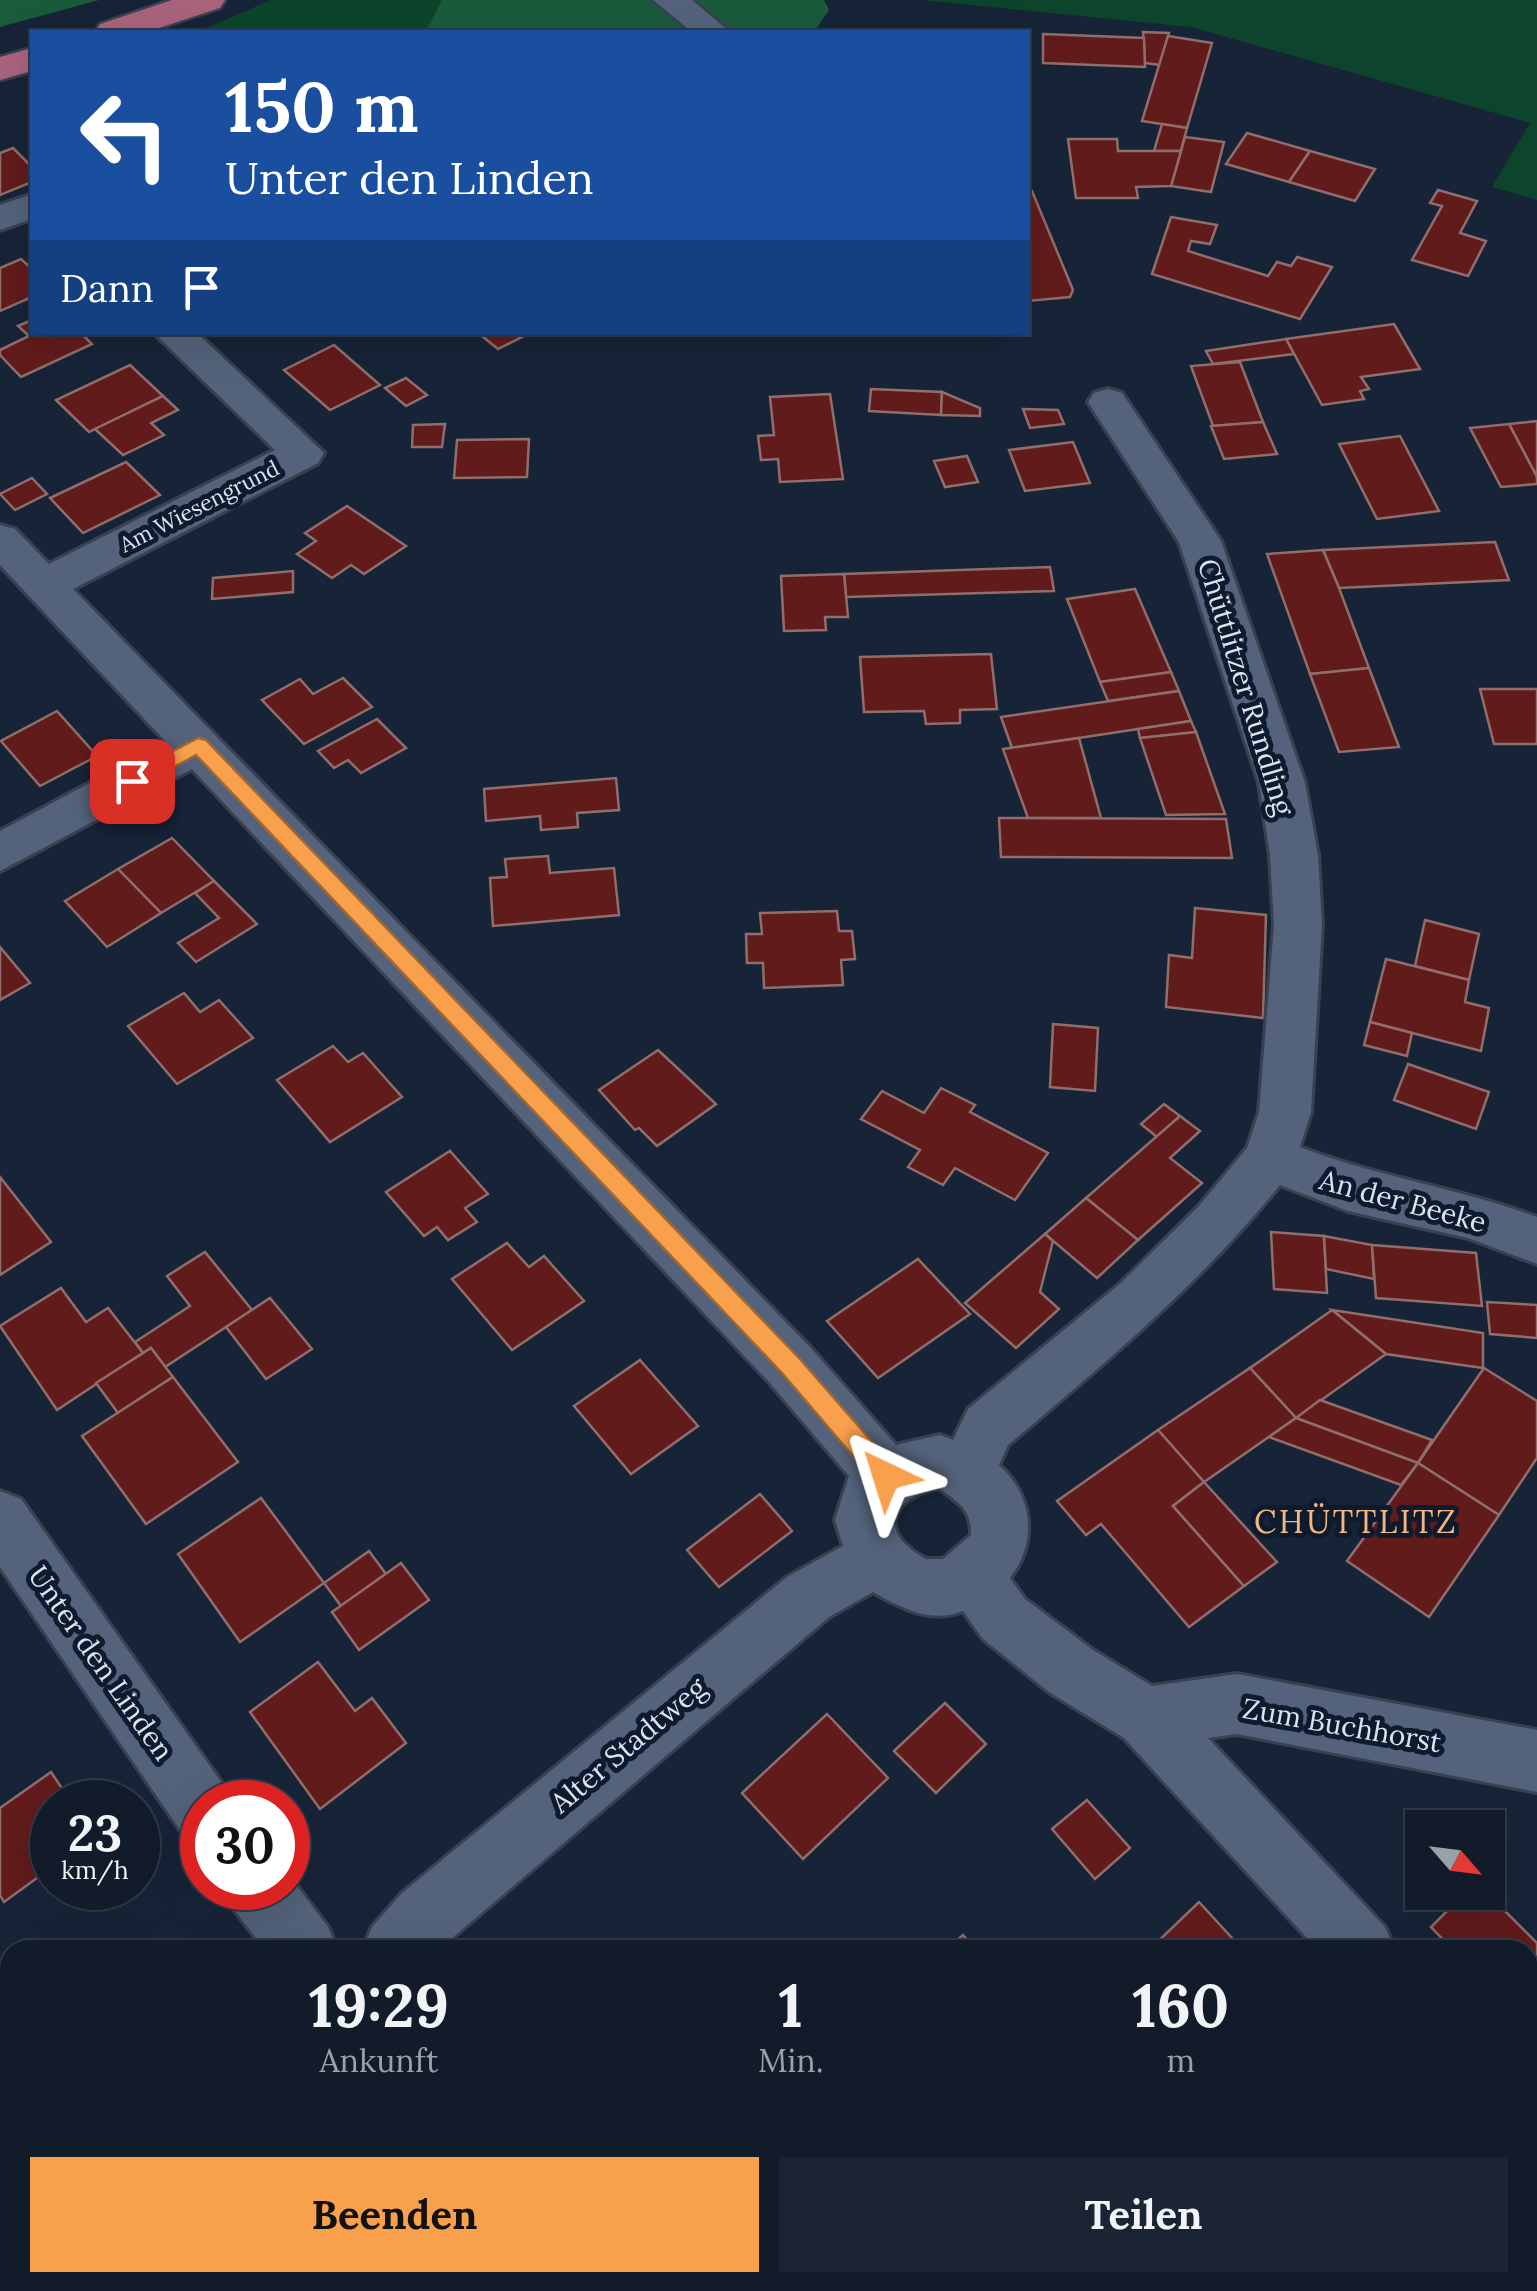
<!DOCTYPE html>
<html lang="de">
<head>
<meta charset="utf-8">
<style>
	body { margin:0; font-family:Lora,serif; background:#1a2432; color:#f1f3f6; height:100vh; display:flex; flex-direction:column; font-size:38px; white-space:nowrap }
	* { box-sizing:border-box; margin:0 }
	p { font-size:32px; color:#9ca1a8 }
	.icon { flex:none; width:55px; height:55px; fill:none; stroke:currentColor; stroke-width:2; stroke-linecap:round; stroke-linejoin:round }
	.map { position:relative; flex:1; overflow:hidden }
	.panel { position:absolute; left:0px; top:1940px; width:1538px; height:352px; display:flex; flex-direction:column; background:#111b2a; border-radius:30px 30px 0 0; box-shadow:0 10px 40px #0002,0 0 0 2px #303947 }
	.panel>* { flex:none }
	.banner { position:absolute; left:30px; top:30px; width:1000px; height:305px; border-radius:0px; box-shadow:0 10px 40px #0002,0 0 0 2px #303947; background:#1a4fa0; color:#fff; overflow:hidden }
	.needle { width:65px; rotate:118deg }
	.buttons { position:absolute; left:1405px; top:1810px; display:grid; gap:20px }
	.buttons a { display:grid; place-items:center; width:100px; height:100px; border-radius:0px; background:#111b2a; box-shadow:0 10px 40px #0002,0 0 0 2px #303947; font-size:50px }
	.speed { position:absolute; left:30px; top:1780px; display:flex; gap:20px; font-size:50px; font-weight:700; text-align:center }
	.speed>* { display:grid; place-content:center; width:130px; height:130px; border-radius:50%; background:#111b2a; box-shadow:0 10px 40px #0002,0 0 0 2px #303947; line-height:1 }
	.speed small { font-size:25px; font-weight:400 }
	.speed .limit { border:15px solid #d22; background:#fff; color:#111 }
	.pin { position:absolute; display:grid; place-items:center; width:85px; height:85px; color:#fff; margin:-42px; border-radius:20px; box-shadow:0 5px 15px #0006 }
	.me { position:absolute; width:110px; margin:-55px; rotate:319deg; stroke-linejoin:round; filter:drop-shadow(0 0 8px #0008) }
	.turn { display:flex; align-items:center; gap:35px; height:210px; padding:0 30px; font-size:45px }
	.turn .icon { width:130px; height:130px; stroke-width:2.5 }
	.turn b { display:block; font-size:70px; line-height:85px }
	.then { display:flex; align-items:center; height:95px; padding:0 30px; background:#0003; gap:20px; font-size:38px }
	.eta { display:flex; justify-content:space-evenly; align-items:center; height:170px; text-align:center }
	.eta b { font-size:60px; font-weight:700; line-height:70px }
	.button { display:flex; gap:20px; margin-top:auto; padding:20px 30px }
	.button a { flex:1; height:115px; border-radius:0px; background:#f9a04c; color:#111; font-size:40px; font-weight:700; line-height:115px; text-align:center }
	.button a+a { background:#1a2432; color:#f1f3f6 }
	.map>svg:first-child { display:block }
	.green { fill:#0c452b }
	.forest { fill:#1a5b3c }
	.building { fill:#621b1b; stroke:#8f6e6b; stroke-width:2.5 }
	.lines { fill:none; stroke-linecap:round; stroke-linejoin:round }
	.minor-casing { stroke:#374151; stroke-width:6 }
	.major-casing { stroke:#374151; stroke-width:5 }
	.minor { fill:#54637b; fill-rule:evenodd }
	.major { fill:#a9647c; fill-rule:evenodd }
	.route { fill:#f9a04c; stroke:#a26831; stroke-width:2.5 }
	.labels { text-anchor:middle; dominant-baseline:central; stroke-width:10; stroke-linejoin:round; paint-order:stroke }
	.far-street-label { font-size:22px; fill:#dae4f1; stroke:#0e1b2e }
	.street-label { font-size:28px; fill:#dae4f1; stroke:#0e1b2e }
	.quarter-label { font-size:32px; letter-spacing:2.5px; fill:#f5b681; stroke:#0e1b2e }
</style>
</head>
<body>
<div class="map">
<svg width="1537" height="2291" viewBox="0 0 1537 2291">
	<rect width="100%" height="100%" fill="#172438"/>
	<!-- green -->
	<g class="green">
		<polygon points="271,0 442,0 425,32 197,32"/>
		<polygon points="922,0 1537,0 1537,200 1492,187 1530,123 1191,27"/>
	</g>
	<!-- forest -->
	<g class="forest">
		<polygon points="0,0 99,0 0,27"/>
		<polygon points="442,0 824,0 829,10 814,32 425,32"/>
	</g>
	<!-- building -->
	<g class="building">
		<polygon points="1143,32 1169,33 1160,65 1145,63"/>
		<polygon points="1043,34 1144,38 1145,67 1043,63"/>
		<polygon points="1168,36 1212,43 1187,128 1142,121"/>
		<polygon points="1162,124 1187,128 1181,151 1154,151"/>
		<polygon points="1247,133 1310,151 1289,182 1226,164"/>
		<polygon points="1185,137 1224,142 1211,192 1171,186"/>
		<polygon points="1068,139 1117,139 1118,151 1181,151 1171,186 1136,187 1138,198 1076,198"/>
		<polygon points="13,148 32,167 32,182 0,195 0,153"/>
		<polygon points="1310,151 1375,169 1355,201 1289,182"/>
		<polygon points="1438,190 1477,201 1460,233 1486,241 1468,276 1412,260 1442,206 1430,203"/>
		<polygon points="1028,191 1032,191 1073,290 1070,297 1028,301"/>
		<polygon points="1171,217 1217,225 1210,244 1191,241 1188,251 1268,276 1277,262 1291,266 1297,257 1332,267 1300,319 1152,274"/>
		<polygon points="21,259 32,269 32,297 0,311 0,268"/>
		<polygon points="32,320 32,332 80,332 92,344 21,377 0,355 0,350 29,336 18,326"/>
		<polygon points="1394,324 1420,369 1361,377 1369,389 1360,391 1364,399 1322,405 1286,339"/>
		<polygon points="477,332 532,332 498,349"/>
		<polygon points="1286,339 1294,354 1213,364 1206,351"/>
		<polygon points="334,345 380,385 330,410 284,370"/>
		<polygon points="1240,362 1263,422 1213,426 1191,366"/>
		<polygon points="130,365 163,396 89,432 56,400"/>
		<polygon points="406,378 427,395 406,406 385,388"/>
		<polygon points="871,389 942,392 941,415 869,411"/>
		<polygon points="942,392 980,408 980,416 941,415"/>
		<polygon points="830,394 843,479 780,482 778,459 761,460 758,436 774,435 770,397"/>
		<polygon points="163,396 178,410 151,423 164,435 123,455 95,429"/>
		<polygon points="1023,409 1058,410 1064,424 1030,428"/>
		<polygon points="1537,421 1537,477 1509,424"/>
		<polygon points="1263,422 1277,454 1224,459 1211,426"/>
		<polygon points="445,424 442,447 412,447 413,425"/>
		<polygon points="1509,424 1537,477 1537,484 1501,487 1470,428"/>
		<polygon points="1400,436 1439,511 1377,519 1339,444"/>
		<polygon points="529,439 527,477 454,478 457,440"/>
		<polygon points="1073,442 1090,483 1025,491 1009,450"/>
		<polygon points="967,456 978,482 945,487 934,461"/>
		<polygon points="126,462 160,495 83,533 50,498"/>
		<polygon points="32,478 47,494 15,510 0,494"/>
		<polygon points="347,506 406,546 364,574 351,565 332,578 297,554 316,541 305,533"/>
		<polygon points="1495,542 1509,580 1339,588 1323,550"/>
		<polygon points="1323,550 1339,588 1369,668 1310,674 1267,554"/>
		<polygon points="1050,567 1054,591 846,597 844,574"/>
		<polygon points="293,571 293,592 212,599 213,578"/>
		<polygon points="844,574 848,617 825,617 826,630 784,631 781,576"/>
		<polygon points="1135,589 1171,672 1100,682 1067,599"/>
		<polygon points="991,654 997,709 960,710 960,723 926,724 924,711 864,712 860,657"/>
		<polygon points="1369,668 1399,747 1339,752 1310,674"/>
		<polygon points="1171,672 1179,691 1108,701 1100,682"/>
		<polygon points="343,678 372,707 304,744 262,700 300,679 313,694"/>
		<polygon points="1480,689 1537,689 1537,744 1494,744"/>
		<polygon points="1179,691 1191,721 1012,748 1001,717"/>
		<polygon points="57,711 97,756 40,786 1,741"/>
		<polygon points="377,719 406,748 361,773 348,760 334,768 318,751"/>
		<polygon points="1191,721 1196,732 1140,738 1138,729"/>
		<polygon points="1196,732 1225,814 1166,815 1140,738"/>
		<polygon points="1079,738 1101,818 1028,818 1003,749"/>
		<polygon points="616,778 619,810 577,813 578,827 541,830 540,816 486,821 484,789"/>
		<polygon points="999,818 1226,819 1232,858 1001,857"/>
		<polygon points="172,838 214,881 161,913 118,869"/>
		<polygon points="548,856 550,873 614,868 619,915 493,926 490,878 507,877 505,859"/>
		<polygon points="118,869 161,913 107,947 65,901"/>
		<polygon points="214,881 257,924 196,962 178,943 219,918 195,893"/>
		<polygon points="1195,908 1266,915 1263,1018 1166,1007 1169,955 1192,958"/>
		<polygon points="837,911 839,931 852,931 855,959 841,960 843,985 764,988 763,963 747,963 746,934 762,934 760,913"/>
		<polygon points="1425,920 1479,934 1469,980 1415,966"/>
		<polygon points="0,947 30,983 0,1000"/>
		<polygon points="1386,959 1469,980 1465,1002 1489,1008 1481,1051 1370,1022"/>
		<polygon points="184,993 200,1012 219,1000 253,1038 177,1084 128,1026"/>
		<polygon points="1370,1022 1412,1033 1407,1056 1364,1045"/>
		<polygon points="1053,1024 1098,1028 1095,1091 1050,1087"/>
		<polygon points="333,1046 348,1062 363,1053 402,1097 330,1142 277,1080"/>
		<polygon points="658,1050 716,1104 657,1146 639,1128 635,1130 599,1090"/>
		<polygon points="1408,1064 1489,1092 1476,1129 1394,1100"/>
		<polygon points="941,1088 975,1105 970,1112 1048,1153 1015,1200 955,1168 943,1185 908,1167 920,1150 861,1119 882,1091 924,1113"/>
		<polygon points="1164,1104 1180,1116 1157,1137 1141,1124"/>
		<polygon points="1180,1116 1200,1131 1170,1158 1202,1183 1138,1240 1086,1198"/>
		<polygon points="450,1151 488,1194 465,1208 477,1222 448,1240 437,1227 424,1236 386,1192"/>
		<polygon points="0,1177 51,1242 0,1275"/>
		<polygon points="1086,1198 1138,1240 1097,1278 1045,1234"/>
		<polygon points="1271,1232 1324,1236 1327,1293 1274,1289"/>
		<polygon points="1045,1234 1053,1241 1040,1292 1059,1309 1016,1348 965,1303"/>
		<polygon points="1324,1236 1372,1245 1374,1279 1326,1269"/>
		<polygon points="507,1243 529,1267 544,1256 584,1301 512,1350 452,1279"/>
		<polygon points="1372,1245 1476,1253 1482,1306 1376,1298"/>
		<polygon points="205,1252 252,1310 165,1367 151,1348 143,1353 135,1342 190,1306 167,1276"/>
		<polygon points="918,1259 970,1314 878,1378 827,1321"/>
		<polygon points="61,1288 86,1322 108,1308 143,1353 57,1410 0,1326"/>
		<polygon points="270,1298 312,1349 266,1379 226,1327"/>
		<polygon points="1487,1302 1537,1305 1537,1338 1490,1334"/>
		<polygon points="1332,1310 1483,1333 1483,1368 1386,1354"/>
		<polygon points="1332,1310 1386,1354 1296,1418 1250,1368"/>
		<polygon points="151,1348 173,1377 118,1413 96,1383"/>
		<polygon points="640,1360 698,1426 631,1474 574,1406"/>
		<polygon points="1250,1368 1296,1418 1204,1482 1158,1430"/>
		<polygon points="1484,1368 1537,1401 1537,1458 1499,1515 1418,1463"/>
		<polygon points="173,1377 238,1462 146,1524 82,1436"/>
		<polygon points="1320,1400 1432,1440 1418,1463 1296,1418"/>
		<polygon points="1296,1418 1418,1463 1401,1485 1269,1437"/>
		<polygon points="1158,1430 1204,1482 1173,1506 1244,1586 1189,1627 1101,1524 1086,1535 1057,1501"/>
		<polygon points="1418,1463 1499,1515 1429,1617 1347,1561"/>
		<polygon points="1204,1482 1277,1562 1244,1586 1173,1506"/>
		<polygon points="760,1494 792,1531 719,1587 687,1550"/>
		<polygon points="261,1498 324,1583 240,1642 178,1554"/>
		<polygon points="369,1551 386,1574 341,1606 324,1583"/>
		<polygon points="401,1563 429,1600 359,1650 332,1612"/>
		<polygon points="318,1662 355,1711 372,1698 406,1743 320,1809 250,1712"/>
		<polygon points="945,1703 986,1744 936,1793 894,1751"/>
		<polygon points="827,1714 888,1778 803,1859 742,1793"/>
		<polygon points="51,1772 71,1802 52,1802 52,1867 4,1902 0,1895 0,1808"/>
		<polygon points="1087,1800 1130,1848 1095,1879 1052,1829"/>
		<polygon points="1466,1892 1486,1892 1537,1943 1537,1956 1528,1966 1528,1950 1453,1950 1431,1927"/>
		<polygon points="1199,1902 1243,1950 1153,1950 1151,1948"/>
		<polygon points="963,1935 976,1950 946,1950"/>
		<polygon points="10,2008 10,2054 0,2035 0,2015"/>
		<polygon points="0,2213 10,2218 10,2282 36,2282 32,2291 0,2291"/>
		<polygon points="1121,2282 1210,2282 1217,2291 1113,2291"/>
	</g>
	<g class="lines">
		<!-- minor casing -->
		<g class="minor-casing">
			<g id="minor">
				<polygon points="653,0 692,0 730,32 692,32"/>
				<polygon points="32,194 32,219 0,230 0,205"/>
				<path d="M153 332H196L324 453 318 463 73 589 810 1347 896 1445 940 1435 953 1440 968 1409 1121 1283 1199 1206 1247 1148 1259 1112 1274 925 1270 855 1259 783 1179 542 1088 402 1094 393 1108 389 1122 393 1221 541 1305 783 1318 855 1322 925 1311 1112 1300 1147C1377 1177 1459 1188 1537 1217V1264L1468 1238 1348 1211 1280 1185C1200 1284 1105 1363 1008 1445L999 1465C1033 1496 1038 1541 1010 1578L1025 1599 1093 1650 1152 1686 1237 1674 1537 1730V1792L1237 1734 1208 1738 1385 1927 1395 1950H1318L1124 1738 1049 1692 983 1639 963 1611C930 1624 902 1608 873 1592L829 1617 438 1950H362L372 1927 402 1893 787 1577 843 1546 835 1520 849 1476 770 1383 192 769 0 871V831L166 742 0 565V525L15 529 49 564 275 450ZM938 1488C958 1501 972 1510 971 1535L943 1559H926C877 1533 889 1499 938 1488Z"/>
				<polygon points="0,1491 21,1499 224,1786 231,1802 202,1802 202,1839 180,1830 0,1567"/>
				<polygon points="288,1874 328,1927 338,1950 265,1950 235,1911 226,1888 288,1888"/>
				<polygon points="1528,2094 1537,2098 1537,2172 1528,2168"/>
				<polygon points="154,2282 225,2282 222,2291 151,2291"/>
				<polygon points="1372,2282 1447,2282 1444,2291 1369,2291"/>
			</g>
		</g>
		<!-- major casing -->
		<g class="major-casing">
			<g id="major">
				<polygon points="172,0 225,0 220,8 147,32 95,32 100,24"/>
				<polygon points="32,48 32,71 0,80 0,57"/>
			</g>
		</g>
		<!-- minor -->
		<use href="#minor" class="minor"/>
		<!-- major -->
		<use href="#major" class="major"/>
	</g>
	<!-- route -->
	<polygon class="route" points="198,738 206,740 799,1358 895,1468 898,1476 895,1484 877,1484 782,1373 196,755 140,786 125,786 125,776"/>
	<g class="labels">
		<!-- far-street labels -->
		<g class="far-street-label">
			<text transform="translate(199 506) rotate(-27)">Am Wiesengrund</text>
		</g>
		<!-- street labels -->
		<g class="street-label">
			<text transform="translate(1246 687) rotate(73)">Chüttlitzer Rundling</text>
			<text transform="translate(1403 1201) rotate(15)">An der Beeke</text>
			<text transform="translate(101 1663) rotate(55)">Unter den Linden</text>
			<text transform="translate(1342 1725) rotate(10)">Zum Buchhorst</text>
			<text transform="translate(628 1745) rotate(-40)">Alter Stadtweg</text>
		</g>
		<!-- quarter labels -->
		<g class="quarter-label">
			<text x="1356" y="1521">CHÜTTLITZ</text>
		</g>
	</g>
</svg>
<div class="buttons">
<a><svg class="needle" viewBox="-14 -14 28 28"><path d="M0-13l5 13h-10z" fill="#e53935"/><path d="M0 13l5-13h-10z" fill="#9ca1a8"/></svg></a>
</div>
<div class="speed"><div>23<small>km/h</small></div><div class="limit">30</div></div>
<div class="pin" style="left:132px;top:781px;background:#d93025"><svg class="icon" aria-label="arrive" viewBox="0 0 24 24"><path d="M6 21V4h12l-3 4 3 4H6"/></svg></div>
<svg class="me" style="left:886px;top:1476px" viewBox="-20 -20 40 40"><path d="M0-17L14 15 0 8-14 15z" fill="#f9a04c" stroke="#fff" stroke-width="4"/></svg>
<div class="banner">
<div class="turn"><svg class="icon" aria-label="left" viewBox="0 0 24 24"><path d="M17 20v-9H6M10 6l-5 5 5 5"/></svg><div><b>150 m</b>Unter den Linden</div></div>
<div class="then">Dann<svg class="icon" aria-label="arrive" viewBox="0 0 24 24"><path d="M6 21V4h12l-3 4 3 4H6"/></svg></div>
</div>
<section class="panel">
<div class="eta">
<div><b>19:29</b><p>Ankunft</p></div>
<div><b>1</b><p>Min.</p></div>
<div><b>160</b><p>m</p></div>
</div>
<div class="button"><a>Beenden</a><a>Teilen</a></div>
</section>
</div>
</body>
</html>
